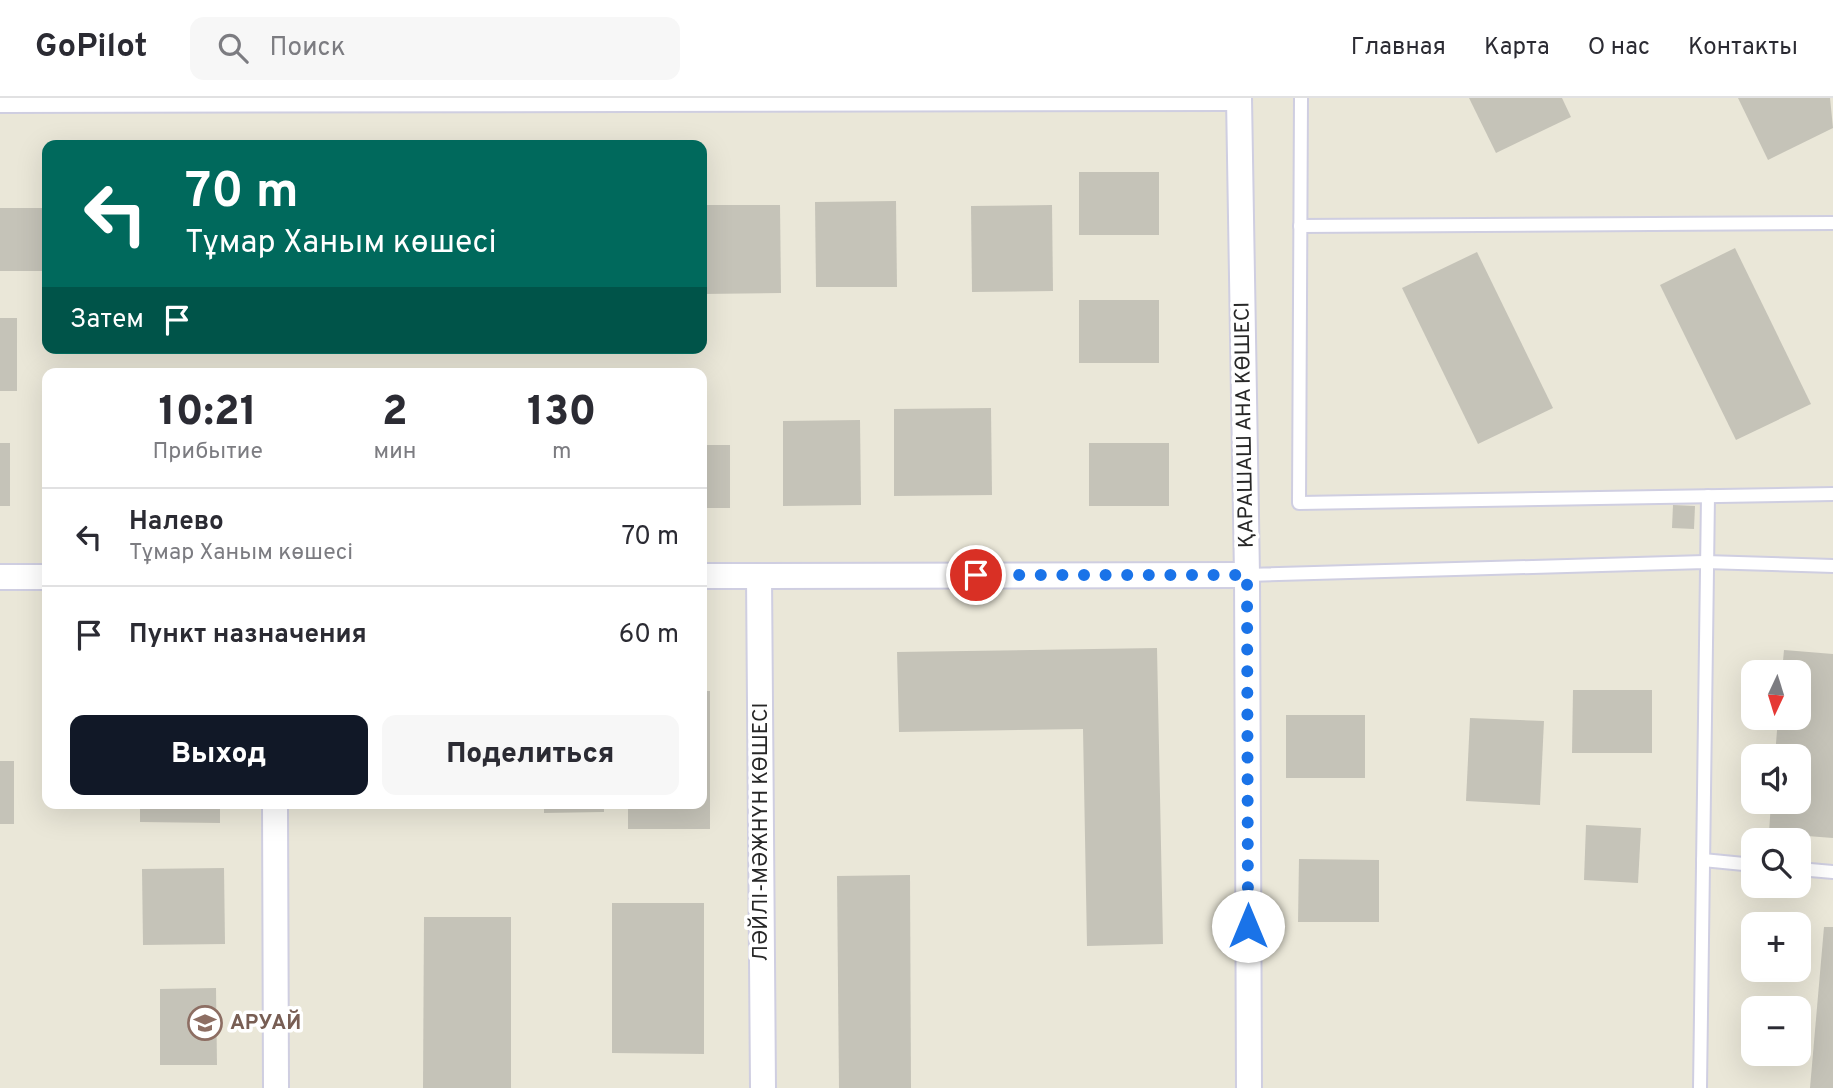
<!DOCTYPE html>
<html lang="ru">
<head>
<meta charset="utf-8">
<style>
	body { margin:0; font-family:Overpass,sans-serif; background:#f7f7f7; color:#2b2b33; height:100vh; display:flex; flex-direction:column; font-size:26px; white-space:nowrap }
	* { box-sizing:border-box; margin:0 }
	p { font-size:23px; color:#7c7c81 }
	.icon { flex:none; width:38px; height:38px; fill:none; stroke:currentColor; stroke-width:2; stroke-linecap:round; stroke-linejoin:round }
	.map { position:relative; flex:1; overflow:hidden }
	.sheet { position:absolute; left:42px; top:270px; width:665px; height:441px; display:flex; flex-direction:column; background:#fff; border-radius:14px; box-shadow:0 7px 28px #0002 }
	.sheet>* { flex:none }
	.hud { position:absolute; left:42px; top:42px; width:665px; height:214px; border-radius:14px; box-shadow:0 7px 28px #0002; background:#00695c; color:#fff; overflow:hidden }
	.needle { width:46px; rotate:184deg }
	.controls { position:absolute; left:1741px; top:562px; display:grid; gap:14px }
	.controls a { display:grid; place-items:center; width:70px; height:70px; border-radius:14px; background:#fff; box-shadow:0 7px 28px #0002; font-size:35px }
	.pin { position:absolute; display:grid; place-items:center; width:60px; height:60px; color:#fff; margin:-30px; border:4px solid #fff; border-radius:50%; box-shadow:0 2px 7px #0007 }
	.me { position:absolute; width:77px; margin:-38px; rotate:0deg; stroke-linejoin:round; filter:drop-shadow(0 0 5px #0008) }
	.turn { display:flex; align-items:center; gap:24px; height:147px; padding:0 28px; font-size:32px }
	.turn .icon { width:91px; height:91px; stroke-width:2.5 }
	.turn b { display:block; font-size:49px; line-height:60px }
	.then { display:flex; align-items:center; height:66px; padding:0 28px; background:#0003; gap:14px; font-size:26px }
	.eta { display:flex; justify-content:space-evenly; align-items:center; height:119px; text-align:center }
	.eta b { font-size:42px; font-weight:800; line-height:49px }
	.button { display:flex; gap:14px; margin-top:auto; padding:14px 28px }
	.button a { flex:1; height:80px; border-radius:14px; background:#111827; color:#fff; font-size:28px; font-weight:800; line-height:80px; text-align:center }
	.button a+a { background:#f7f7f7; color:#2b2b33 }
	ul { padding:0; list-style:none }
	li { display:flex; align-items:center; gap:21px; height:98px; padding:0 28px; border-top:2px solid #e1e1e2 }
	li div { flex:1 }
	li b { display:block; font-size:26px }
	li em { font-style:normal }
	header { display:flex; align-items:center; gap:42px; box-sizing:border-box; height:98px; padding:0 35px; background:#fff; border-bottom:2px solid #e1e1e2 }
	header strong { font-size:33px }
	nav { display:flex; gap:38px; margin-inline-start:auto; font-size:24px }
	.search { width:490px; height:63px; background:#f7f7f7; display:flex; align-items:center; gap:18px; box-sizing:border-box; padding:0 24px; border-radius:14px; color:#7c7c81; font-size:26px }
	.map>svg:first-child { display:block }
	.building { fill:#c5c3b8 }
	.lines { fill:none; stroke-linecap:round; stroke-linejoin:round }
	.lane-casing { stroke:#cfcee1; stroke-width:16 }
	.street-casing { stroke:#cfcee1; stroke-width:28 }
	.lane { stroke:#fff; stroke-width:12 }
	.street { stroke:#fff; stroke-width:24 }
	.route { stroke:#1a73e8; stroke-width:12; stroke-dasharray:0 21.6 }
	.labels { text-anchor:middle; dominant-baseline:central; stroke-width:7; stroke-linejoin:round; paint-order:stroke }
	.street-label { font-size:21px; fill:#272727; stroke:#fff }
	.education-label { font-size:21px; font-weight:bold; fill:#785e54; stroke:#fff; text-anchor:start }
</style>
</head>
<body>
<header>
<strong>GoPilot</strong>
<div class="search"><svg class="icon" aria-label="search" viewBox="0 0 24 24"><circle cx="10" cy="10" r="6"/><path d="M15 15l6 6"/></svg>Поиск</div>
<nav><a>Главная</a><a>Карта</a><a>О нас</a><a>Контакты</a></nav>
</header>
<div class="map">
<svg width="1833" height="990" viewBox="0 0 1833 990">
	<rect width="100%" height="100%" fill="#eae7d8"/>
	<!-- building -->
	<g class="building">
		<polygon points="1469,0 1562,0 1571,19 1496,55"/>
		<polygon points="1738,0 1830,0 1833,30 1768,62"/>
		<rect x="1079" y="74" width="80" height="63"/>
		<polygon points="896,103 897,189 816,189 815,104"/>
		<polygon points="702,107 780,107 781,195 702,196"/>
		<polygon points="1052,107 1053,193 972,194 971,108"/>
		<rect x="0" y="110" width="43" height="63"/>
		<polygon points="1735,150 1811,306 1736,342 1660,187"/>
		<polygon points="1477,154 1553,310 1478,346 1402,190"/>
		<rect x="1079" y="202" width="80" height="63"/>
		<rect x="0" y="220" width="17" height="73"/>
		<polygon points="991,310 992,397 894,398 894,311"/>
		<polygon points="860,322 861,407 783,408 783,323"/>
		<rect x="0" y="345" width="10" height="63"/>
		<rect x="1089" y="345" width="80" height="63"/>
		<rect x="702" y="347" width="28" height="63"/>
		<polygon points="1673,407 1695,408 1694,431 1672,430"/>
		<polygon points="1157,550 1163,846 1087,848 1083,631 899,634 897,554"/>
		<polygon points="1784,552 1833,556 1833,740 1769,735 1771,704 1799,704 1799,658 1775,658 1778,620 1799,620 1799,574 1782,574"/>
		<polygon points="1573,592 1652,592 1652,655 1572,655"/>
		<polygon points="702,593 710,593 710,731 628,731 628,705 702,705"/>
		<rect x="1286" y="617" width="79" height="63"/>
		<polygon points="1470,620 1544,623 1540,707 1466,703"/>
		<rect x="0" y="663" width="14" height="63"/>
		<polygon points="140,705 220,705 220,725 140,724"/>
		<polygon points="544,705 604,705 604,714 544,715"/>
		<polygon points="1586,727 1641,730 1638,785 1584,782"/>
		<polygon points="1299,761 1379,762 1379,824 1298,824"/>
		<polygon points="224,770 225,846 143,847 142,771"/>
		<polygon points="910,777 911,990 839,990 837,778"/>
		<polygon points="612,805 704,805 704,956 612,955"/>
		<polygon points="424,819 511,819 511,990 423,990"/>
		<polygon points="1824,829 1833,829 1833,990 1810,990"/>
		<polygon points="216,890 217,967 160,967 160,891"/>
	</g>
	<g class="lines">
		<!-- lane casing -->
		<g class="lane-casing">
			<g id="lane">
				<polyline points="1301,0 1299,405 1833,396"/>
				<polyline points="1300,128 1833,125"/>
				<polyline points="1247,477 1705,464 1833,468"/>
				<polyline points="1703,762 1754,767"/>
				<polyline points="1799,771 1833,774"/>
				<polyline points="1700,990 1708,398"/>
			</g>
		</g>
		<!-- street casing -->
		<g class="street-casing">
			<g id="street">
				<polyline points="1239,0 1247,477 1249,990"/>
				<polyline points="0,2 1233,0"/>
				<polyline points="702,478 1247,477"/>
				<polyline points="759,478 763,990"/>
				<polyline points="0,479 47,479"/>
				<polyline points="275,705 276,990"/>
			</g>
		</g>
		<!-- lane -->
		<use href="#lane" class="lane"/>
		<!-- street -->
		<use href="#street" class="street"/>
	</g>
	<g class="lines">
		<!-- route -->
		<polyline class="route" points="976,477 1247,477 1248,828"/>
	</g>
	<!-- icons -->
	<defs>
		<g id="school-ring" transform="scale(1.75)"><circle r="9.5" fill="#fff" stroke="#8d6e63" stroke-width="1.5"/><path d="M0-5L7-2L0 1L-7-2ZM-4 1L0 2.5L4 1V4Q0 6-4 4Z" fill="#8d6e63"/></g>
	</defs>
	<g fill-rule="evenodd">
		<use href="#school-ring" x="205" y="925"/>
	</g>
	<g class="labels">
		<!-- street labels -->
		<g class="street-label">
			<text transform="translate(1245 327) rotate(-91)">ҚАРАШАШ АНА КӨШЕСІ</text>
			<text transform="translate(761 734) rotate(-90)">ЛӘЙЛІ-МӘЖНҮН КӨШЕСІ</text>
		</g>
		<!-- education labels -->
		<g class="education-label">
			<text x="230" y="925">АРУАЙ</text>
		</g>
	</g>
</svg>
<div class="controls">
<a><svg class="needle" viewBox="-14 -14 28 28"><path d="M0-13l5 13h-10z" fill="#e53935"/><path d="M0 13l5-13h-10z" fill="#7c7c81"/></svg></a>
<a><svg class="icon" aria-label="sound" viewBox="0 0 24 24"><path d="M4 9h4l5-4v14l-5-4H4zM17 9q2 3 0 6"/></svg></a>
<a><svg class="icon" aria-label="search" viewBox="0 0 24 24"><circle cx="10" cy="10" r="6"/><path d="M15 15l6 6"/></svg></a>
<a>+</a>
<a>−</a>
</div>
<div class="pin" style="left:976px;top:477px;background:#d93025"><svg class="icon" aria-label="arrive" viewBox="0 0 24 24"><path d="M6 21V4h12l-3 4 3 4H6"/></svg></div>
<svg class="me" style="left:1248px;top:828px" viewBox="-20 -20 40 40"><circle r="19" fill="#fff"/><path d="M0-13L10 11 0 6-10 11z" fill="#1a73e8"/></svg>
<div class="hud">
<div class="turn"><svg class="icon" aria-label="left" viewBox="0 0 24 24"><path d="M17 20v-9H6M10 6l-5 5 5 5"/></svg><div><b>70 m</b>Тұмар Ханым көшесі</div></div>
<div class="then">Затем<svg class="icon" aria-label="arrive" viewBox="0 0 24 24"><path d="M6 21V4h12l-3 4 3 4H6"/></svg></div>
</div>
<section class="sheet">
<div class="eta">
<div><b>10:21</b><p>Прибытие</p></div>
<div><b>2</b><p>мин</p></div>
<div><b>130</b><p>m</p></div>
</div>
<ul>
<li><svg class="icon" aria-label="left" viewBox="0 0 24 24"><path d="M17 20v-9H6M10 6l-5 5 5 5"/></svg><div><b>Налево</b><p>Тұмар Ханым көшесі</p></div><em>70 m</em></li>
<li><svg class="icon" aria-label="arrive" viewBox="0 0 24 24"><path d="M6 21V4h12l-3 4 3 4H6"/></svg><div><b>Пункт назначения</b></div><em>60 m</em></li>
</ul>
<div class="button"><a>Выход</a><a>Поделиться</a></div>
</section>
</div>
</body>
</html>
